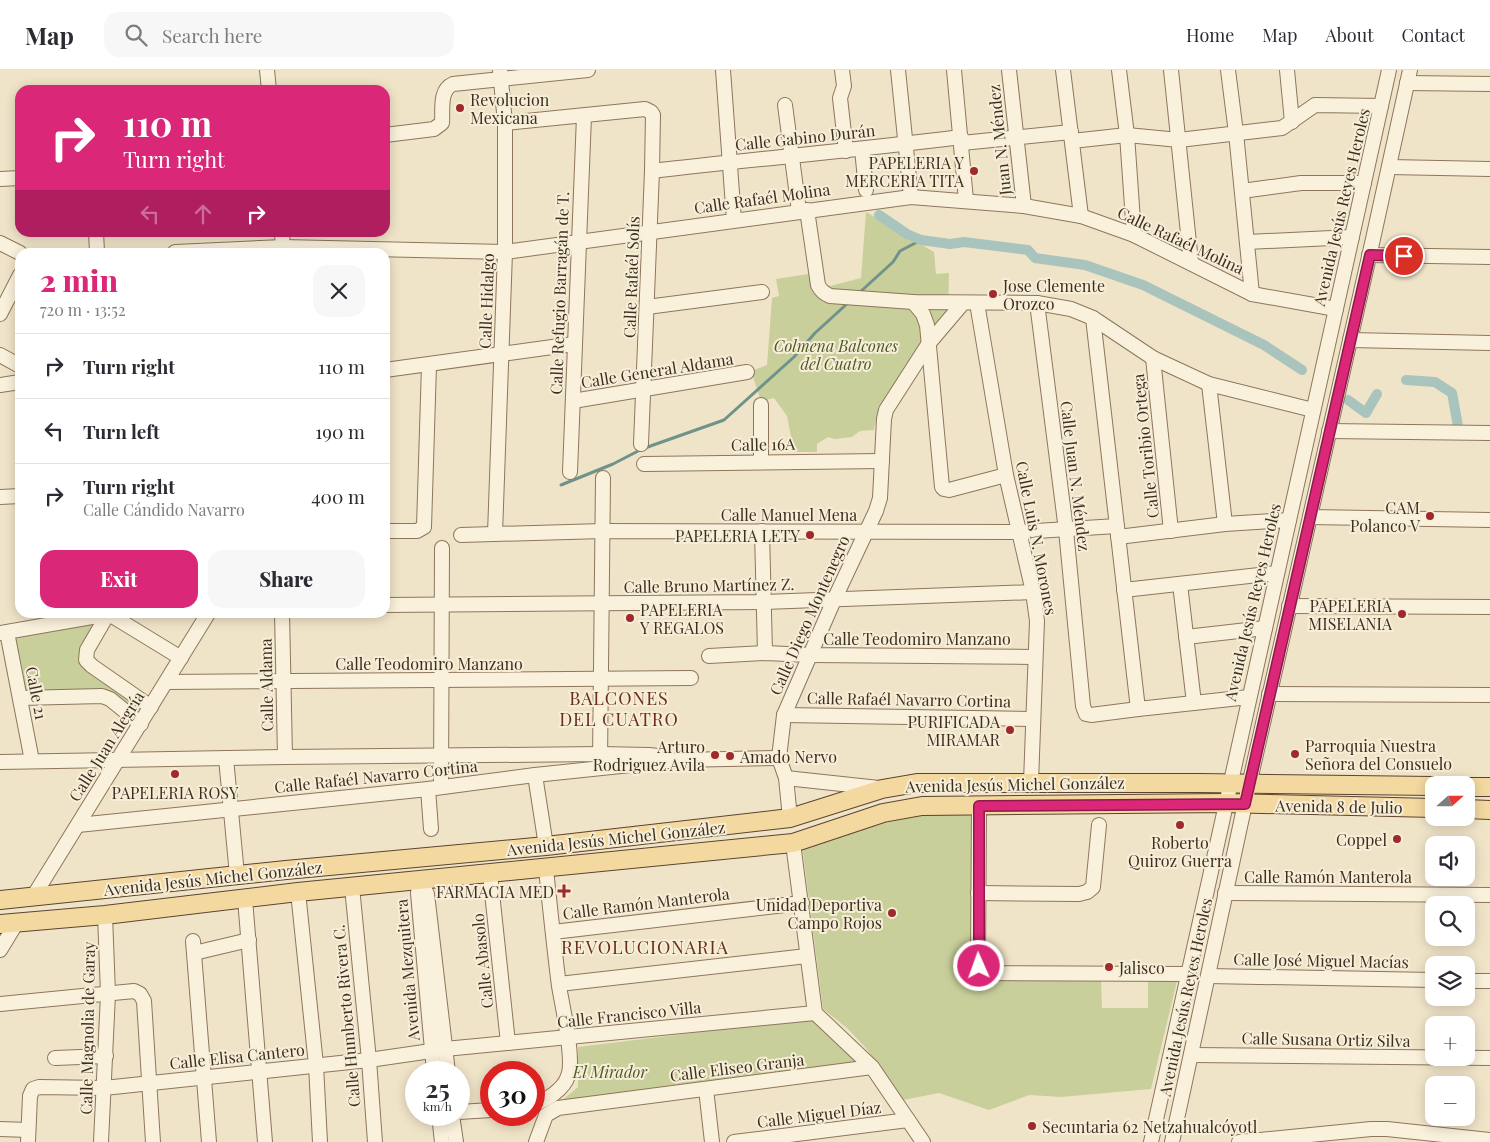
<!DOCTYPE html>
<html lang="en">
<head>
<meta charset="utf-8">
<style>
	body { margin:0; font-family:"Playfair Display",serif; background:#f7f7f7; color:#2b2b33; height:100vh; display:flex; flex-direction:column; font-size:19px; white-space:nowrap }
	* { box-sizing:border-box; margin:0 }
	p { font-size:16px; color:#7c7c81 }
	.icon { flex:none; width:28px; height:28px; fill:none; stroke:currentColor; stroke-width:2; stroke-linecap:round; stroke-linejoin:round }
	.map { position:relative; flex:1; overflow:hidden }
	.side { position:absolute; left:15px; top:178px; width:375px; height:370px; display:flex; flex-direction:column; background:#fff; border-radius:15px; box-shadow:0 2px 12px #0003 }
	.side>* { flex:none }
	.top-card { position:absolute; left:15px; top:15px; width:375px; height:152px; border-radius:15px; box-shadow:0 2px 12px #0003; background:#db2777; color:#fff; overflow:hidden }
	.needle { width:32px; rotate:69deg }
	.buttons { position:absolute; left:1425px; top:706px; display:grid; gap:10px }
	.buttons a { display:grid; place-items:center; width:50px; height:50px; border-radius:10px; background:#fff; box-shadow:0 2px 12px #0003; font-size:25px }
	.speed { position:absolute; left:405px; top:991px; display:flex; gap:10px; font-size:25px; font-weight:700; text-align:center }
	.speed>* { display:grid; place-content:center; width:65px; height:65px; border-radius:50%; background:#fff; box-shadow:0 2px 12px #0003; line-height:1 }
	.speed small { font-size:12px; font-weight:400 }
	.speed .limit { border:8px solid #d22; background:#fff; color:#111 }
	.pin { position:absolute; display:grid; place-items:center; width:42px; height:42px; color:#fff; margin:-21px; border:2px solid #fff; border-radius:50%; box-shadow:0 1px 5px #0007 }
	.me { position:absolute; width:55px; margin:-28px; rotate:358deg; stroke-linejoin:round; filter:drop-shadow(0 0 4px #0008) }
	.turn { display:flex; align-items:center; gap:18px; height:105px; padding:0 25px; font-size:22px }
	.turn .icon { width:65px; height:65px; stroke-width:2.5 }
	.turn b { display:block; font-size:35px; line-height:42px }
	.lanes { display:flex; align-items:center; height:48px; padding:0 25px; background:#0003; justify-content:center; gap:25px; direction:ltr }
	.lanes .off { opacity:.35 }
	.round { display:grid; place-items:center; flex:none; width:52px; height:52px; border-radius:15px; background:#f7f7f7 }
	.head { display:flex; align-items:center; justify-content:space-between; height:85px; padding:0 25px }
	h1 { font-size:30px; font-weight:800; line-height:38px; color:#db2777 }
	.action { display:flex; gap:10px; margin-top:auto; padding:10px 25px }
	.action a { flex:1; height:58px; border-radius:15px; background:#db2777; color:#fff; font-size:20px; font-weight:800; line-height:58px; text-align:center }
	.action a+a { background:#f7f7f7; color:#2b2b33 }
	ul { padding:0; list-style:none }
	li { display:flex; align-items:center; gap:15px; height:65px; padding:0 25px; border-top:1px solid #e1e1e2 }
	li div { flex:1 }
	li b { display:block; font-size:19px }
	li em { font-style:normal }
	header { display:flex; align-items:center; gap:30px; box-sizing:border-box; height:70px; padding:0 25px; background:#fff; border-bottom:1px solid #e1e1e2 }
	header strong { font-size:24px }
	nav { display:flex; gap:28px; margin-inline-start:auto; font-size:18px }
	.search { width:350px; height:45px; background:#f7f7f7; display:flex; align-items:center; gap:12px; box-sizing:border-box; padding:0 18px; border-radius:15px; color:#7c7c81; font-size:19px }
	.map>svg:first-child { display:block }
	.green { fill:#c9cf9b }
	.lines { fill:none; stroke-linecap:round; stroke-linejoin:round }
	.stream { stroke:#6f938a; stroke-width:3 }
	.canal { stroke:#a9c4bc; stroke-width:10 }
	.minor-casing { stroke:#8d765c; stroke-width:16 }
	.major-casing { stroke:#5b4430; stroke-width:20 }
	.minor { stroke:#faf1dc; stroke-width:14 }
	.major { stroke:#f3d9a0; stroke-width:18 }
	.route-casing { stroke:#8e194d; stroke-width:12 }
	.route { stroke:#db2777; stroke-width:9 }
	.poi-dot { fill:#9e2a2b; stroke:#f7eed8; stroke-width:2 }
	.labels { text-anchor:middle; dominant-baseline:central; stroke-width:4; stroke-linejoin:round; paint-order:stroke }
	.poi-label { font-size:16px; fill:#3d2e20; stroke:#f7eed8; text-anchor:end }
	.street-label { font-size:16px; fill:#3d2e20; stroke:#f7eed8 }
	.park-label { font-size:16px; font-style:italic; fill:#4d5a26; stroke:#f7eed8 }
	.neighbourhood-label { font-size:18px; letter-spacing:1px; fill:#6b2e1e; stroke:#f7eed8 }
</style>
</head>
<body>
<header>
<strong>Map</strong>
<div class="search"><svg class="icon" aria-label="search" viewBox="0 0 24 24"><circle cx="10" cy="10" r="6"/><path d="M15 15l6 6"/></svg>Search here</div>
<nav><a>Home</a><a>Map</a><a>About</a><a>Contact</a></nav>
</header>
<div class="map">
<svg width="1490" height="1072" viewBox="0 0 1490 1072">
	<rect width="100%" height="100%" fill="#f0e4c8"/>
	<!-- green -->
	<g class="green">
		<polygon points="866,142 934,182 936,204 949,203 948,242 890,327 879,336 874,360 860,361 852,367 835,369 828,367 817,374 817,382 794,382 787,346 774,328 761,331 751,301 767,295 772,228 779,226 776,209 808,204 830,216 861,208"/>
		<polygon points="102,549 82,594 91,604 143,635 137,646 104,623 21,624 10,565"/>
		<polygon points="925,745 974,745 973,910 1101,911 1102,938 1148,938 1148,910 1177,911 1151,1019 1061,1027 1029,1025 989,1040 939,1023 903,1030 865,977 847,958 823,939 802,776 885,753"/>
		<polygon points="814,948 861,995 554,1037 578,1017 578,977"/>
	</g>
	<g class="lines">
		<!-- stream -->
		<g class="stream">
			<polyline points="859,223 893,192 900,181 921,170"/>
			<polyline points="561,415 613,394 642,379 724,350 794,287 815,263 849,232"/>
		</g>
		<!-- canal -->
		<g class="canal">
			<polyline points="879,145 907,164 921,170 950,174 964,172 1028,180 1035,188 1085,195 1143,215 1264,275 1302,300"/>
			<polyline points="1406,310 1435,312 1452,323 1458,356"/>
			<polyline points="1348,330 1366,343 1377,324"/>
		</g>
		<!-- minor casing -->
		<g class="minor-casing">
			<g id="minor">
				<polyline points="267,0 269,20"/>
				<polyline points="723,0 734,150"/>
				<polyline points="842,0 844,16 840,28 846,81"/>
				<polyline points="898,0 911,127"/>
				<polyline points="954,0 966,130"/>
				<polyline points="1009,0 1024,136"/>
				<polyline points="1063,0 1081,146"/>
				<polyline points="1119,0 1127,65 1134,165"/>
				<polyline points="1171,0 1191,192"/>
				<polyline points="1228,0 1236,63 1252,224"/>
				<polyline points="1287,0 1292,52"/>
				<polyline points="1407,13 1490,14"/>
				<polyline points="785,35 799,141"/>
				<polyline points="505,53 645,39 651,42 653,45 652,101 641,374"/>
				<path d="M385 65 434 59 442 53C443 40 439 20 453 14L588 0"/>
				<polyline points="1072,71 1127,65 1179,70 1282,58 1315,35 1381,36"/>
				<polyline points="962,73 1071,62"/>
				<polyline points="862,79 866,120"/>
				<polyline points="1389,97 1490,99"/>
				<path d="M652 101C755 89 858 80 961 67"/>
				<polyline points="0,109 20,108"/>
				<polyline points="1242,121 1301,113 1364,113"/>
				<path d="M807 140 818 215C821 221 824 223 830 226L913 232 1037 233 1071 239 1093 248 1153 288 1209 314 1313 340"/>
				<polyline points="96,162 97,182"/>
				<polyline points="282,162 283,182"/>
				<polyline points="1247,172 1352,167"/>
				<polyline points="0,173 20,183"/>
				<polyline points="175,182 283,177 505,182 911,127 1024,136 1081,146 1134,165 1252,224 1336,239"/>
				<polyline points="1369,185 1490,187"/>
				<polyline points="913,232 923,244 927,255 942,417 944,419 949,420 1006,405"/>
				<polyline points="977,233 1006,405 1033,522 1037,551 1031,712"/>
				<polyline points="1037,233 1066,460 1083,636 1086,644 1091,645 1138,639 1249,627"/>
				<polyline points="647,237 762,222"/>
				<polyline points="0,244 20,205"/>
				<polyline points="1093,248 1138,639"/>
				<polyline points="1350,270 1490,273"/>
				<polyline points="0,285 20,296"/>
				<polyline points="1153,288 1171,461"/>
				<polyline points="385,300 574,274"/>
				<polyline points="1209,314 1225,454"/>
				<polyline points="0,315 20,312"/>
				<polyline points="573,331 747,302"/>
				<polyline points="1329,361 1490,363"/>
				<polyline points="761,392 761,335"/>
				<polyline points="644,394 882,391"/>
				<polyline points="570,402 584,46"/>
				<polyline points="0,427 20,426"/>
				<polyline points="1310,447 1490,450"/>
				<polyline points="385,461 417,461 424,457 429,295"/>
				<polyline points="762,461 765,583"/>
				<polyline points="495,464 505,182 505,53 500,0"/>
				<polyline points="461,465 603,461 1020,462 1117,456"/>
				<polyline points="1118,467 1225,454 1289,450"/>
				<polyline points="1180,514 1194,633"/>
				<polyline points="1124,520 1277,503"/>
				<polyline points="385,535 764,532 1033,522"/>
				<polyline points="1289,536 1490,537"/>
				<polyline points="109,542 87,580 86,590 92,596 151,637"/>
				<polyline points="282,542 285,687"/>
				<polyline points="7,562 32,691"/>
				<polyline points="0,563 109,544 181,588"/>
				<polyline points="1186,567 1265,558"/>
				<polyline points="709,586 765,583 810,585 1035,587"/>
				<polyline points="167,612 691,608"/>
				<polyline points="1269,624 1490,625"/>
				<polyline points="20,628 102,626 110,629 141,654"/>
				<polyline points="784,645 1033,649"/>
				<polyline points="226,688 237,805"/>
				<polyline points="0,692 285,687 600,684 649,685 658,686"/>
				<polyline points="600,692 603,408"/>
				<polyline points="535,705 546,776"/>
				<polyline points="786,708 879,718"/>
				<polyline points="441,717 442,478"/>
				<polyline points="428,719 431,759"/>
				<polyline points="979,736 978,892 981,900 987,903 1188,904"/>
				<polyline points="790,748 786,708 779,688 784,645 834,530 876,441 880,428 884,349 886,340 929,273 963,233"/>
				<polyline points="78,755 428,719 535,705 678,690 779,688"/>
				<polyline points="793,773 815,943 872,997 923,1072"/>
				<polyline points="490,804 508,973"/>
				<polyline points="420,810 427,824 448,1002"/>
				<polyline points="352,817 369,990 375,1072"/>
				<polyline points="419,817 418,823 434,1002"/>
				<polyline points="298,822 316,995 320,1072"/>
				<polyline points="978,823 1079,824 1087,822 1093,817 1099,755"/>
				<polyline points="1225,823 1490,825"/>
				<polyline points="33,827 209,542"/>
				<polyline points="245,829 265,1072"/>
				<polyline points="553,862 802,833"/>
				<polyline points="193,871 209,1072"/>
				<polyline points="0,880 17,852"/>
				<polyline points="194,883 249,870"/>
				<polyline points="1208,906 1434,910"/>
				<polyline points="1466,911 1490,911"/>
				<polyline points="559,914 807,886"/>
				<polyline points="0,934 134,921 140,924 144,931 153,1072"/>
				<polyline points="1191,985 1490,988"/>
				<polyline points="55,988 106,986"/>
				<polyline points="706,1019 712,1072"/>
				<path d="M534 1034C546 1031 564 1019 568 1006 575 990 562 935 559 916 554 877 550 838 546 799"/>
				<polyline points="459,1042 491,1040"/>
				<polyline points="439,1045 442,1072"/>
				<polyline points="452,1045 456,1072"/>
				<polyline points="0,1059 28,1060"/>
				<polyline points="28,1072 30,1026 33,1019 39,1017 104,1018 369,990 445,979 815,943"/>
				<polyline points="101,1072 108,924 105,845"/>
				<polyline points="536,1072 546,1045 558,1038 872,997"/>
				<polyline points="734,1072 908,1050"/>
				<polyline points="1151,1072 1389,0"/>
				<polyline points="1172,1072 1249,715 1373,169 1410,0"/>
				<polyline points="1239,1072 1371,1059 1387,1059 1490,1070"/>
			</g>
		</g>
		<!-- major casing -->
		<g class="major-casing">
			<g id="major">
				<polyline points="1466,717 1490,717"/>
				<polyline points="1466,739 1490,740"/>
				<polyline points="0,830 286,800 546,776 790,748 882,719 917,713 1200,713 1434,716"/>
				<polyline points="0,854 105,845 298,822 793,773 883,743 922,736 1225,733 1434,738"/>
			</g>
		</g>
		<!-- minor -->
		<use href="#minor" class="minor"/>
		<!-- major -->
		<use href="#major" class="major"/>
	</g>
	<g class="lines">
		<!-- route casing -->
		<g class="route-casing">
			<polyline id="route" points="979,896 979,736 1245,734 1370,185 1404,186"/>
		</g>
		<!-- route -->
		<use href="#route" class="route"/>
	</g>
	<!-- markers -->
	<g class="poi-dot">
		<circle cx="460" cy="38" r="5"/>
		<circle cx="974" cy="101" r="5"/>
		<circle cx="993" cy="224" r="5"/>
		<circle cx="1430" cy="446" r="5"/>
		<circle cx="810" cy="465" r="5"/>
		<circle cx="1402" cy="544" r="5"/>
		<circle cx="630" cy="548" r="5"/>
		<circle cx="1010" cy="660" r="5"/>
		<circle cx="1295" cy="684" r="5"/>
		<circle cx="715" cy="685" r="5"/>
		<circle cx="730" cy="686" r="5"/>
		<circle cx="175" cy="704" r="5"/>
		<circle cx="1180" cy="755" r="5"/>
		<circle cx="1397" cy="769" r="5"/>
		<path d="M561.5 813.5h5v5h5v5h-5v5h-5v-5h-5v-5h5z"/>
		<circle cx="892" cy="843" r="5"/>
		<circle cx="1109" cy="897" r="5"/>
		<circle cx="1032" cy="1056" r="5"/>
	</g>
	<g class="labels">
		<!-- poi labels -->
		<g class="poi-label">
			<text x="470" y="29" text-anchor="start">Revolucion<tspan x="470" dy="18">Mexicana</tspan></text>
			<text x="964" y="92">PAPELERIA Y<tspan x="964" dy="18">MERCERIA TITA</tspan></text>
			<text x="1003" y="215" text-anchor="start">Jose Clemente<tspan x="1003" dy="18">Orozco</tspan></text>
			<text x="1420" y="437">CAM<tspan x="1420" dy="18">Polanco V</tspan></text>
			<text x="800" y="465">PAPELERIA LETY</text>
			<text x="1392" y="535">PAPELERIA<tspan x="1392" dy="18">MISELANIA</tspan></text>
			<text x="640" y="539" text-anchor="start">PAPELERIA<tspan x="640" dy="18">Y REGALOS</tspan></text>
			<text x="1000" y="651">PURIFICADA<tspan x="1000" dy="18">MIRAMAR</tspan></text>
			<text x="1305" y="675" text-anchor="start">Parroquia Nuestra<tspan x="1305" dy="18">Señora del Consuelo</tspan></text>
			<text x="705" y="676">Arturo<tspan x="705" dy="18">Rodriguez Avila</tspan></text>
			<text x="740" y="686" text-anchor="start">Amado Nervo</text>
			<text x="175" y="722" text-anchor="middle">PAPELERIA ROSY</text>
			<text x="1387" y="769">Coppel</text>
			<text x="1180" y="772" text-anchor="middle">Roberto<tspan x="1180" dy="18">Quiroz Guerra</tspan></text>
			<text x="554" y="821">FARMACIA MED</text>
			<text x="882" y="834">Unidad Deportiva<tspan x="882" dy="18">Campo Rojos</tspan></text>
			<text x="1119" y="897" text-anchor="start">Jalisco</text>
			<text x="1042" y="1056" text-anchor="start">Secuntaria 62 Netzahualcóyotl</text>
		</g>
		<!-- street labels -->
		<g class="street-label">
			<text transform="translate(805 67) rotate(-6)">Calle Gabino Durán</text>
			<text transform="translate(999 70) rotate(-96)">Juan N. Méndez</text>
			<text transform="translate(762 128) rotate(-8)">Calle Rafaél Molina</text>
			<text transform="translate(1341 137) rotate(-77)">Avenida Jesús Reyes Heroles</text>
			<text transform="translate(1181 170) rotate(25)">Calle Rafaél Molina</text>
			<text transform="translate(631 207) rotate(-88)">Calle Rafaél Solís</text>
			<text transform="translate(559 223) rotate(-88)">Calle Refugio Barragán de T.</text>
			<text transform="translate(486 231) rotate(-88)">Calle Hidalgo</text>
			<text transform="translate(657 300) rotate(-9)">Calle General Aldama</text>
			<text transform="translate(763 374) rotate(-1)">Calle 16A</text>
			<text transform="translate(1145 376) rotate(-96)">Calle Toribio Ortega</text>
			<text transform="translate(1076 406) rotate(83)">Calle Juan N. Méndez</text>
			<text x="789" y="444">Calle Manuel Mena</text>
			<text transform="translate(1037 468) rotate(79)">Calle Luis N. Morones</text>
			<text transform="translate(709 515) rotate(-1)">Calle Bruno Martínez Z.</text>
			<text transform="translate(1252 532) rotate(-77)">Avenida Jesús Reyes Heroles</text>
			<text transform="translate(809 545) rotate(-66)">Calle Diego Montenegro</text>
			<text x="917" y="568">Calle Teodomiro Manzano</text>
			<text x="429" y="593">Calle Teodomiro Manzano</text>
			<text transform="translate(266 615) rotate(-91)">Calle Aldama</text>
			<text transform="translate(37 623) rotate(79)">Calle 21</text>
			<text transform="translate(909 629) rotate(1)">Calle Rafaél Navarro Cortina</text>
			<text transform="translate(106 676) rotate(-58)">Calle Juan Alegría</text>
			<text transform="translate(376 706) rotate(-6)">Calle Rafaél Navarro Cortina</text>
			<text transform="translate(1015 714) rotate(-1)">Avenida Jesús Michel González</text>
			<text transform="translate(1339 736) rotate(1)">Avenida 8 de Julio</text>
			<text transform="translate(616 768) rotate(-6)">Avenida Jesús Michel González</text>
			<text x="1328" y="806">Calle Ramón Manterola</text>
			<text transform="translate(213 808) rotate(-6)">Avenida Jesús Michel González</text>
			<text transform="translate(646 833) rotate(-7)">Calle Ramón Manterola</text>
			<text transform="translate(1321 890) rotate(1)">Calle José Miguel Macías</text>
			<text transform="translate(482 891) rotate(-96)">Calle Abasolo</text>
			<text transform="translate(407 900) rotate(-95)">Avenida Mezquitera</text>
			<text transform="translate(1185 927) rotate(-78)">Avenida Jesús Reyes Heroles</text>
			<text transform="translate(629 944) rotate(-6)">Calle Francisco Villa</text>
			<text transform="translate(346 946) rotate(-95)">Calle Humberto Rivera C.</text>
			<text transform="translate(87 958) rotate(-89)">Calle Magnolia de Garay</text>
			<text transform="translate(1326 969) rotate(1)">Calle Susana Ortiz Silva</text>
			<text transform="translate(237 986) rotate(-6)">Calle Elisa Cantero</text>
			<text transform="translate(737 997) rotate(-7)">Calle Eliseo Granja</text>
			<text transform="translate(819 1044) rotate(-7)">Calle Miguel Díaz</text>
		</g>
		<!-- park labels -->
		<g class="park-label">
			<text x="836" y="275">Colmena Balcones<tspan x="836" dy="18">del Cuatro</tspan></text>
			<text x="610" y="1001">El Mirador</text>
		</g>
		<!-- neighbourhood labels -->
		<g class="neighbourhood-label">
			<text x="619" y="628">BALCONES<tspan x="619" dy="21">DEL CUATRO</tspan></text>
			<text x="645" y="877">REVOLUCIONARIA</text>
		</g>
	</g>
</svg>
<div class="buttons">
<a><svg class="needle" viewBox="-14 -14 28 28"><path d="M0-13l5 13h-10z" fill="#e53935"/><path d="M0 13l5-13h-10z" fill="#7c7c81"/></svg></a>
<a><svg class="icon" aria-label="sound" viewBox="0 0 24 24"><path d="M4 9h4l5-4v14l-5-4H4zM17 9q2 3 0 6"/></svg></a>
<a><svg class="icon" aria-label="search" viewBox="0 0 24 24"><circle cx="10" cy="10" r="6"/><path d="M15 15l6 6"/></svg></a>
<a><svg class="icon" aria-label="layers" viewBox="0 0 24 24"><path d="M12 4l9 5-9 5-9-5zM3 14l9 5 9-5"/></svg></a>
<a>+</a>
<a>−</a>
</div>
<div class="speed"><div>25<small>km/h</small></div><div class="limit">30</div></div>
<div class="pin" style="left:1404px;top:186px;background:#d93025"><svg class="icon" aria-label="arrive" viewBox="0 0 24 24"><path d="M6 21V4h12l-3 4 3 4H6"/></svg></div>
<svg class="me" style="left:979px;top:896px" viewBox="-20 -20 40 40"><circle r="17" fill="#db2777" stroke="#fff" stroke-width="3"/><path d="M0-11L8 9 0 5-8 9z" fill="#fff"/></svg>
<div class="top-card">
<div class="turn"><svg class="icon" aria-label="right" viewBox="0 0 24 24"><path d="M7 20v-9h11M14 6l5 5-5 5"/></svg><div><b>110 m</b>Turn right</div></div>
<div class="lanes"><svg class="icon off" aria-label="left" viewBox="0 0 24 24"><path d="M17 20v-9H6M10 6l-5 5 5 5"/></svg><svg class="icon off" aria-label="ahead" viewBox="0 0 24 24"><path d="M12 20V5M6 11l6-6 6 6"/></svg><svg class="icon" aria-label="right" viewBox="0 0 24 24"><path d="M7 20v-9h11M14 6l5 5-5 5"/></svg></div>
</div>
<section class="side">
<div class="head"><div><h1>2 min</h1><p>720 m · 13:52</p></div><a class="round"><svg class="icon" aria-label="close" viewBox="0 0 24 24"><path d="M6 6l12 12M18 6L6 18"/></svg></a></div>
<ul>
<li><svg class="icon" aria-label="right" viewBox="0 0 24 24"><path d="M7 20v-9h11M14 6l5 5-5 5"/></svg><div><b>Turn right</b></div><em>110 m</em></li>
<li><svg class="icon" aria-label="left" viewBox="0 0 24 24"><path d="M17 20v-9H6M10 6l-5 5 5 5"/></svg><div><b>Turn left</b></div><em>190 m</em></li>
<li><svg class="icon" aria-label="right" viewBox="0 0 24 24"><path d="M7 20v-9h11M14 6l5 5-5 5"/></svg><div><b>Turn right</b><p>Calle Cándido Navarro</p></div><em>400 m</em></li>
</ul>
<div class="action"><a>Exit</a><a>Share</a></div>
</section>
</div>
</body>
</html>
